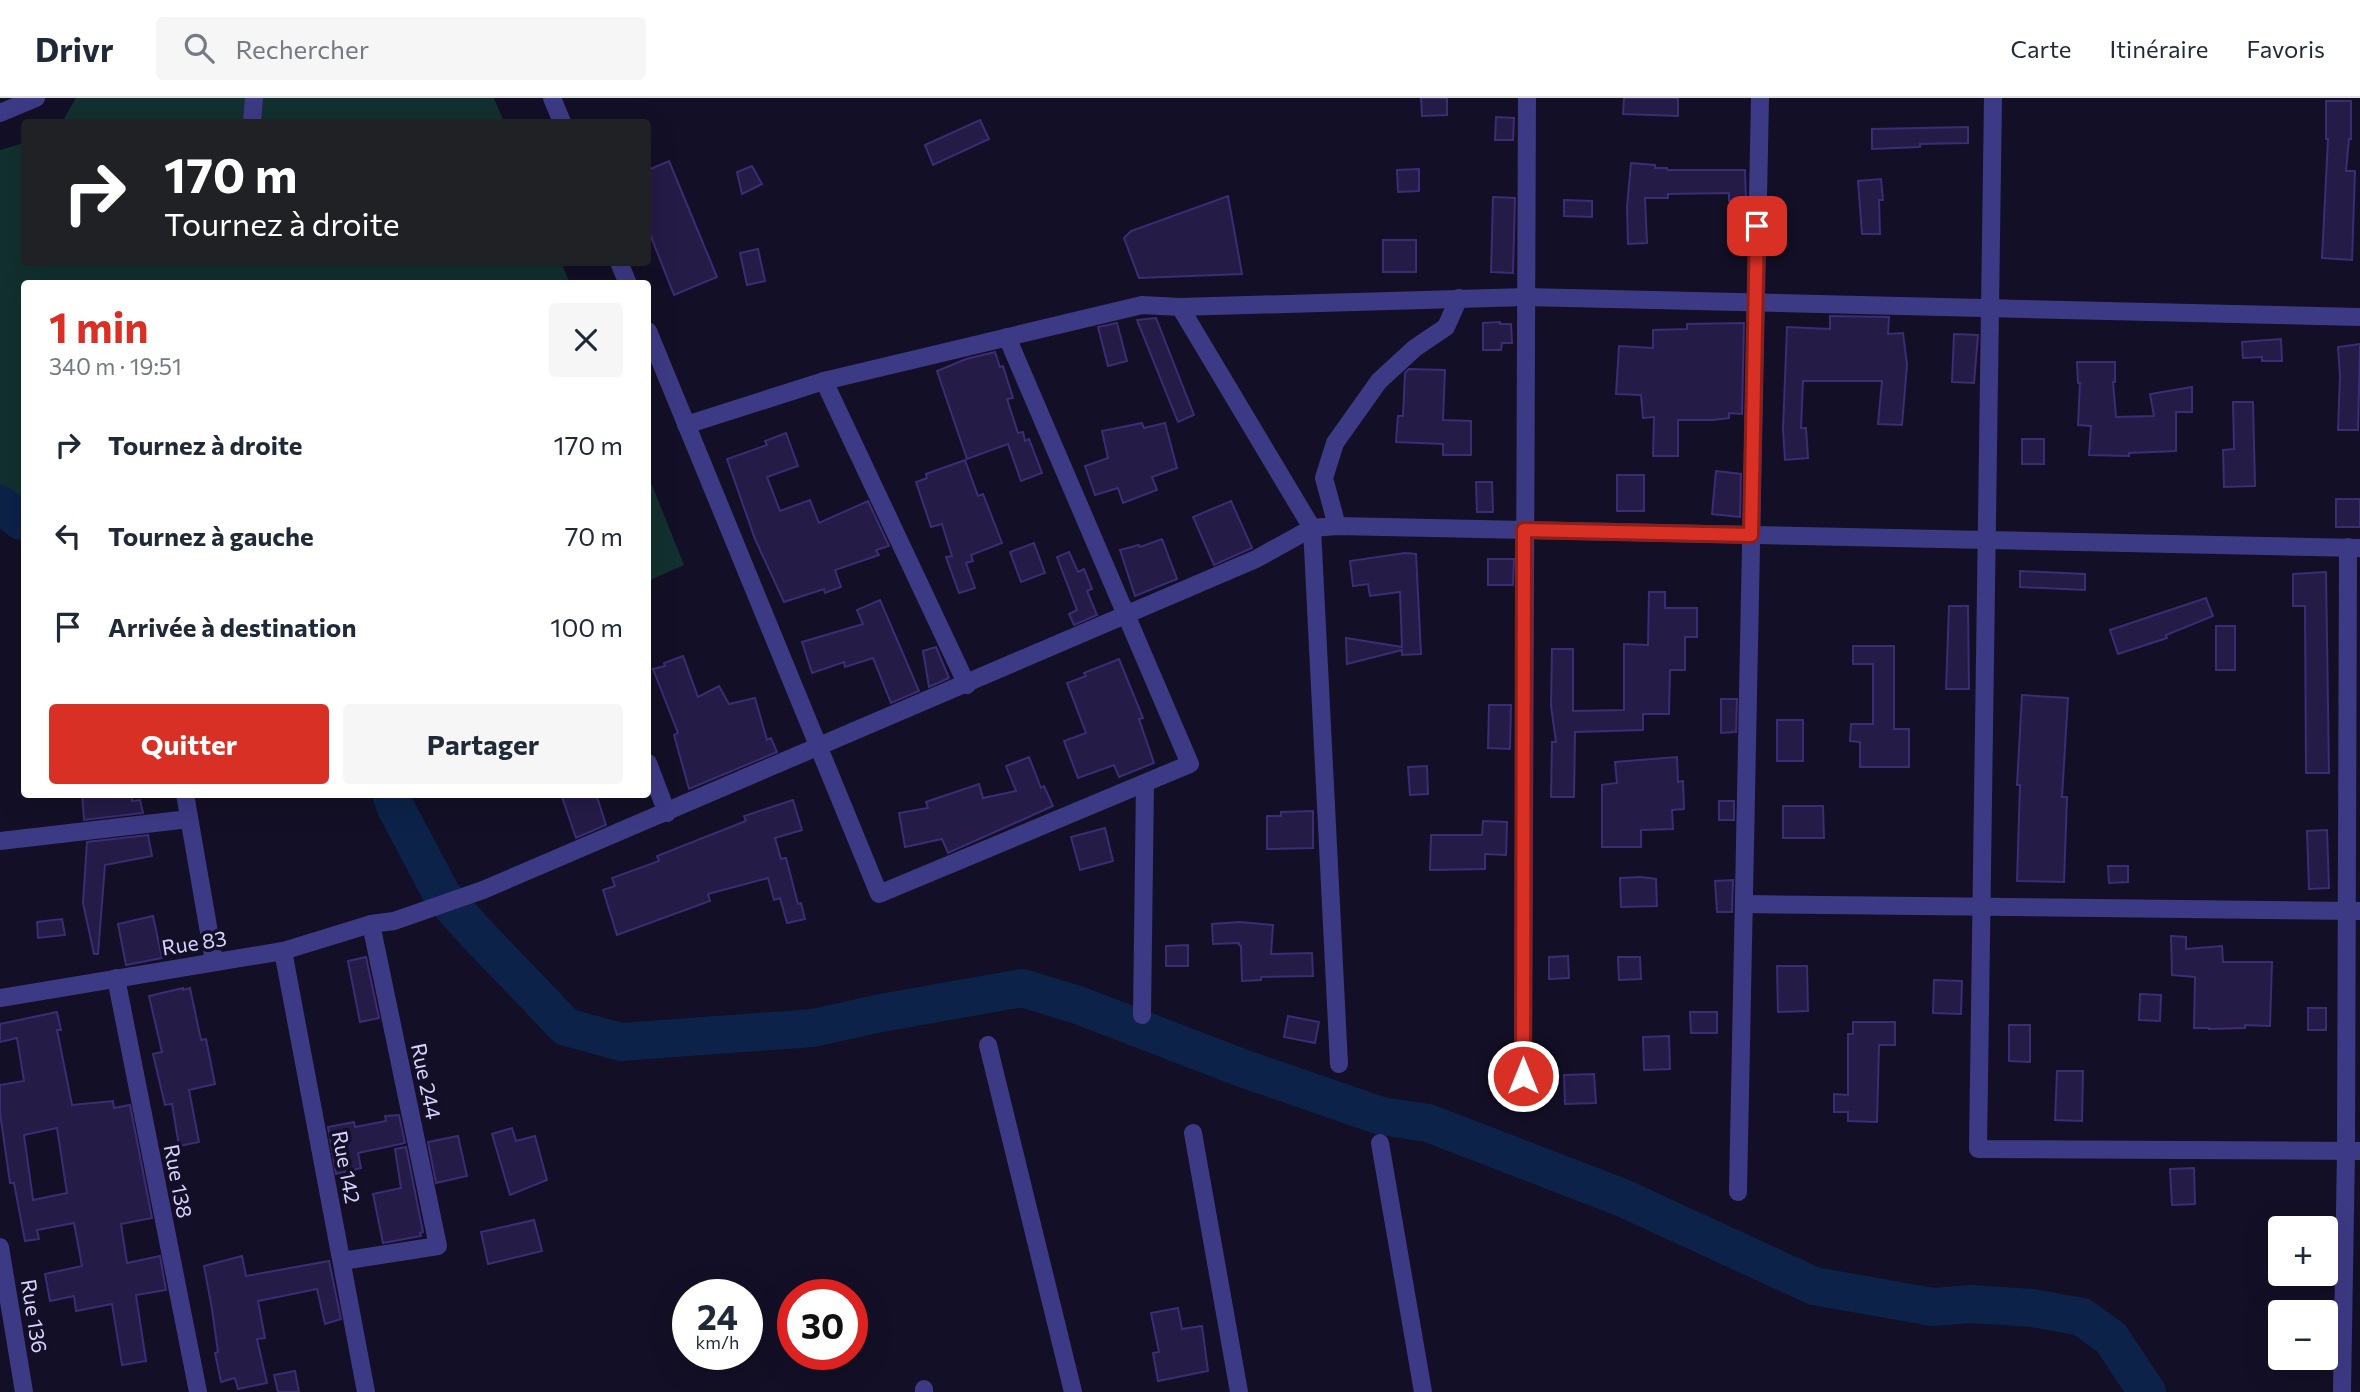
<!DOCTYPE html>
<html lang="fr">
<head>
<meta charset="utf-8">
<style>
	body { margin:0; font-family:Commissioner,sans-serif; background:#f6f6f7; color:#1f2937; height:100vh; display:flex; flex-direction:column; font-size:26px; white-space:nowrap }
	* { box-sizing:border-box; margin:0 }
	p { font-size:23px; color:#747a83 }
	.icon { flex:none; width:38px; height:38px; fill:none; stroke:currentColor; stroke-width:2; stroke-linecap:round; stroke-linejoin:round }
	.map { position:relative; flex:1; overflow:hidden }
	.sheet { position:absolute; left:21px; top:182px; width:630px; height:518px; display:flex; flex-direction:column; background:#fff; border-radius:7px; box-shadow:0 7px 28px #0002 }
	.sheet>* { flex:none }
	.guide { position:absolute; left:21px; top:21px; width:630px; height:147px; border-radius:7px; box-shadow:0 7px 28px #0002; background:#202124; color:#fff; overflow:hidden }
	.buttons { position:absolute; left:2268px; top:1118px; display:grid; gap:14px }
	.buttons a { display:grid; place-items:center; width:70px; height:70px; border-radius:7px; background:#fff; box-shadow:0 7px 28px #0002; font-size:35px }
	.speed { position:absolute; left:672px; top:1181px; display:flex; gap:14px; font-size:35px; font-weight:700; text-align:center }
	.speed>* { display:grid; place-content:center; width:91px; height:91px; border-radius:50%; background:#fff; box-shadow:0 7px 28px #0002; line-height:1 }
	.speed small { font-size:18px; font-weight:400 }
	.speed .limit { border:10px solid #d22; background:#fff; color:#111 }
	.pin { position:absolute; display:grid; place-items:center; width:60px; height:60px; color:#fff; margin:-30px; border-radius:14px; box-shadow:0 4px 10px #0006 }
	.me { position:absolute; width:77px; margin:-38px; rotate:0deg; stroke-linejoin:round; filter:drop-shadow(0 0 5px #0008) }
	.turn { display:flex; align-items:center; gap:24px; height:147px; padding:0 28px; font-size:32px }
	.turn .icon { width:91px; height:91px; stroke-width:2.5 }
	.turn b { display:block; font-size:49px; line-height:60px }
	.round { display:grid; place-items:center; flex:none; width:74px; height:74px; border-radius:7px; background:#f6f6f7 }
	.head { display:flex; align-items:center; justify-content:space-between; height:119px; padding:0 28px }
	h1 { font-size:42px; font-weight:700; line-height:52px; color:#d93025 }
	.primary-button { display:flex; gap:14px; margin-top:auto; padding:14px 28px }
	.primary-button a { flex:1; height:80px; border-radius:7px; background:#d93025; color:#fff; font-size:28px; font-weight:700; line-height:80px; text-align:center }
	.primary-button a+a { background:#f6f6f7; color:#1f2937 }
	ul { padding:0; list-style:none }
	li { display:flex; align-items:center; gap:21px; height:91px; padding:0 28px }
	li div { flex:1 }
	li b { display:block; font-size:26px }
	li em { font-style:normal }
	header { display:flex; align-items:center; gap:42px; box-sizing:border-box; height:98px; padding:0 35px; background:#fff; border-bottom:2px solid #e0e1e3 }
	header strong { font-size:33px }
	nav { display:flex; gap:38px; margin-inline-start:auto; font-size:24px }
	.search { width:490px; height:63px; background:#f6f6f7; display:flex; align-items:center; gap:18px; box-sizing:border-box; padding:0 24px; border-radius:7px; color:#747a83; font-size:26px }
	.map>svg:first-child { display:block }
	.green { fill:#12302f }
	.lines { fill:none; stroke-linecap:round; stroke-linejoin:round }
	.river { stroke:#0c2248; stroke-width:38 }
	.building { fill:#241b47; stroke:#3b2d73; stroke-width:2; fill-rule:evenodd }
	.street { stroke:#3d3a85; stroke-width:18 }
	.route-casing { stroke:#8d1f18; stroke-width:18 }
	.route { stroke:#d93025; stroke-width:12 }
	.labels { text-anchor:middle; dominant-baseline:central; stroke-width:7; stroke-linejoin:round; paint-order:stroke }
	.street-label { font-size:21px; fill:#d9d4ff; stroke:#130f26 }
</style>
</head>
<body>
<header>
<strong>Drivr</strong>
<div class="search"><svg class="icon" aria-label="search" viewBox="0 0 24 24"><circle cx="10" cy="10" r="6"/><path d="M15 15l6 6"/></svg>Rechercher</div>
<nav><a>Carte</a><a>Itinéraire</a><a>Favoris</a></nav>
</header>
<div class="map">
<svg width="2360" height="1294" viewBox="0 0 2360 1294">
	<rect width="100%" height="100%" fill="#130f26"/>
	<!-- green -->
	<g class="green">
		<polygon points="76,0 494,0 504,24 62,24"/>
		<polygon points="24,45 24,164 561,164 570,185 24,186 24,400 0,387 0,52"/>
		<polygon points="648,377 684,467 648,483"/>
	</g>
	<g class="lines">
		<!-- river -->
		<g class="river">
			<polyline points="0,406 21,423 24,423"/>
			<polyline points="391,696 395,708 442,797 475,834 566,929 621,944 813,930 881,915 1022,890 1078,907 1242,970 1381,1018 1428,1025 1623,1100 1814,1188 1933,1209 1971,1206 2032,1210 2082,1219 2111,1240 2147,1294"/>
		</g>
	</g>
	<!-- building -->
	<g class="building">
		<polygon points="1421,0 1447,0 1447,17 1422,18"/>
		<polygon points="1624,0 1678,0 1678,18 1623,16"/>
		<polygon points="2326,3 2351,3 2351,41 2349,41 2346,73 2355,73 2352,162 2322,160 2328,41 2326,41"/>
		<polygon points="1496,19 1514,20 1513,42 1495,42"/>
		<polygon points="980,22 989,41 933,67 925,47"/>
		<polygon points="1968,29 1968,45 1920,46 1920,49 1872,51 1872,31"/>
		<polygon points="669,63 717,179 674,197 648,131 648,72"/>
		<polygon points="1631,65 1655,67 1655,70 1667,70 1668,72 1745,72 1746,103 1729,103 1729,95 1668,96 1668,100 1645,100 1647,145 1628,146 1627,109"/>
		<polygon points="752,68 762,86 742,96 737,74"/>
		<polygon points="1419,71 1419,93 1398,94 1397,72"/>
		<polygon points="1881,81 1883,102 1879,102 1880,136 1862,136 1858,83"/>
		<polygon points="1228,98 1242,176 1139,180 1124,140 1131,133"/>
		<polygon points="1493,99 1515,100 1513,175 1491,174"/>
		<polygon points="1564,102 1592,103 1592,119 1564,118"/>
		<rect x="1383" y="142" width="33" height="32"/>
		<polygon points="758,151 765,183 747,187 740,155"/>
		<polygon points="1830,218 1889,219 1888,236 1903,235 1907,267 1902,327 1878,326 1882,283 1803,283 1801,330 1806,330 1808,360 1785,362 1783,331 1787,229 1830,231"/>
		<polygon points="1156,220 1194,317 1178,324 1137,222"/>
		<polygon points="1500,224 1500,226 1511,226 1512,245 1502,245 1501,252 1483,252 1483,225"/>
		<polygon points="1117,225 1127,263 1108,268 1098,229"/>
		<polygon points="1744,225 1742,316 1729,315 1729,320 1713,322 1678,322 1678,358 1653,358 1654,319 1643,320 1641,297 1616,296 1619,248 1653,250 1653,232 1687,231 1687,226"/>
		<polygon points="1954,236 1978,237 1974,285 1952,284"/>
		<polygon points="2281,241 2282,263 2262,263 2262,259 2243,260 2242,244"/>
		<polygon points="2360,246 2358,332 2338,332 2340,278 2338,249"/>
		<polygon points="995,254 1000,269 1003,268 1013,300 1007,301 1018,335 1023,334 1025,343 1029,341 1042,375 1021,383 1008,346 967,361 937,273 966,261"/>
		<polygon points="2077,264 2115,264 2115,284 2113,284 2116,319 2154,318 2150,296 2192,289 2192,314 2176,314 2176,353 2129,355 2129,358 2089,357 2091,328 2078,327 2080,285 2078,285"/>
		<polygon points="1409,271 1445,272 1443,322 1471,323 1471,357 1443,357 1443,346 1396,344 1398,318 1403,318 1405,275"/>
		<polygon points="2233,304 2253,304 2255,388 2224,389 2223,352 2234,351"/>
		<polygon points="1142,325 1144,330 1165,325 1177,370 1152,379 1157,392 1123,405 1118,390 1095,397 1085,368 1108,360 1102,333"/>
		<polygon points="786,335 798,368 767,379 780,413 810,402 819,425 868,403 889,448 876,452 879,457 835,472 841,489 825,495 824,491 784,504 755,441 727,361 767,347 765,343"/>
		<rect x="2022" y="341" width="22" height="25"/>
		<polygon points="965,362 978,398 983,396 1002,445 971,457 973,463 966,465 975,490 959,495 946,459 952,458 942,426 931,429 916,384 927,380 926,376"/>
		<polygon points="1716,373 1741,376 1740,419 1712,416"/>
		<rect x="1617" y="377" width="27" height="36"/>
		<polygon points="1476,384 1492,384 1493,414 1477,414"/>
		<rect x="2336" y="401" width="24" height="28"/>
		<polygon points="1231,403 1252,450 1214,467 1193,419"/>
		<polygon points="1162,441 1177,481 1135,498 1120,452 1139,447 1140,449"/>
		<polygon points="1034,445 1045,475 1021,484 1010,454"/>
		<polygon points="1069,454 1078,474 1084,471 1092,491 1087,493 1097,517 1074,527 1069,516 1077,512 1057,459"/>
		<polygon points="1405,455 1416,456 1421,556 1402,557 1402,552 1347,566 1346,540 1402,549 1400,494 1370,498 1368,486 1353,488 1350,463"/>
		<polygon points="1488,461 1514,461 1513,487 1488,487"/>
		<polygon points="2020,473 2085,476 2085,492 2020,489"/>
		<polygon points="2326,474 2329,675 2306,675 2305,508 2293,508 2293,476"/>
		<polygon points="1649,494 1665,494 1665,510 1697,510 1697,539 1685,539 1685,572 1670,572 1669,616 1643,616 1643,632 1575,634 1574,699 1551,699 1552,644 1556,644 1551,608 1552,551 1573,551 1573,613 1624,612 1624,546 1648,547"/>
		<polygon points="2206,500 2213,518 2166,537 2167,540 2118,556 2110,532"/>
		<polygon points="880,502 919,593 891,605 873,560 845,569 844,564 812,575 802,544 863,526 857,512"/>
		<polygon points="1949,508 1968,508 1969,591 1946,591"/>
		<rect x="2216" y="528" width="19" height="44"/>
		<polygon points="1853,548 1894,548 1894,631 1909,631 1909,669 1860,669 1860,644 1850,643 1851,626 1873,626 1873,566 1853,566"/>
		<polygon points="936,549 949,580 929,589 923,553"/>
		<polygon points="683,558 698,599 719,588 729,606 755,600 767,642 771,640 777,654 689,691 674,637 678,635 653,571 665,568 664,565"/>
		<polygon points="1119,561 1143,620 1139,621 1154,665 1119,679 1114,667 1078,680 1064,643 1086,635 1067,585 1086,578 1084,575"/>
		<polygon points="2022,597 2068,600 2062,699 2067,699 2064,784 2017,783 2020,687 2017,687"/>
		<polygon points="1721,601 1737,601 1736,634 1721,635"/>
		<polygon points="1489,607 1511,607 1510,651 1488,650"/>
		<rect x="1777" y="622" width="26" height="41"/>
		<polygon points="1029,659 1041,690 1044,688 1053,708 948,755 942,741 905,749 899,715 928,710 926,704 979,686 983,700 1016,693 1006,668"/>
		<polygon points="1677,659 1678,684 1683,683 1684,711 1672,712 1673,731 1641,732 1641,749 1602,749 1602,687 1617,685 1615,664"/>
		<polygon points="1427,668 1428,696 1410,697 1408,669"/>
		<polygon points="82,696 132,696 132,703 140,702 143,715 84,722"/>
		<polygon points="561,696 596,696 606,727 576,740"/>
		<polygon points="793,702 802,732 775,740 781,761 786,760 798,806 801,805 805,821 787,825 780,800 774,802 768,780 708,796 710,803 617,837 603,792 615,788 612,780 659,763 657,758 746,723 744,718"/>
		<rect x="1719" y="703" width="15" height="19"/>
		<polygon points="1783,708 1823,708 1824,740 1783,740"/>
		<polygon points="1313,713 1313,750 1267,751 1267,718 1281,718 1281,714"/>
		<polygon points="1483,723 1507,724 1506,757 1485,756 1485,771 1430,772 1431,737 1482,737"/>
		<polygon points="1105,730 1113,763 1080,772 1071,739"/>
		<polygon points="2327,732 2329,790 2309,791 2307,733"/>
		<polygon points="148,737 152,758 105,767 98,856 94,856 83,805 87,744"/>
		<polygon points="2108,768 2128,768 2128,784 2109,785"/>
		<polygon points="1641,779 1656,781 1657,808 1621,809 1620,780"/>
		<polygon points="1733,782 1732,814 1717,814 1715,783"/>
		<polygon points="153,818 162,860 126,867 118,826"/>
		<polygon points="62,821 65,837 38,840 37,824"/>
		<polygon points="1240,824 1273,827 1271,856 1312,855 1313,878 1261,879 1261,882 1242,883 1241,848 1239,847 1239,845 1213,846 1212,826"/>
		<polygon points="2171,838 2186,839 2186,851 2222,848 2223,864 2272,864 2270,928 2245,927 2245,930 2209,931 2209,930 2194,930 2195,879 2172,877"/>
		<polygon points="1188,847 1188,868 1166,868 1166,848"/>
		<polygon points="1568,858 1569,880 1549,881 1549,859"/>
		<polygon points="366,859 379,920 360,924 348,863"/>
		<polygon points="1618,859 1640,859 1641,881 1619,882"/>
		<polygon points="1777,868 1807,868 1808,913 1778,914"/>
		<polygon points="1934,882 1962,883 1961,916 1933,915"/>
		<polygon points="183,890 183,892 190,890 201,942 206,941 215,986 189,992 199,1044 179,1048 172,1006 165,1007 153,956 162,954 149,898"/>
		<polygon points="2140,896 2161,897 2160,923 2139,922"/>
		<rect x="2308" y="910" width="18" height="22"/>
		<path d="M57 914 61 932H57L72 1007 113 1003 114 1010 130 1007 152 1120 121 1126 127 1165 160 1158 166 1192 136 1197 146 1263 122 1267 112 1206 76 1213 74 1198 50 1203 45 1176 82 1168 74 1125 37 1132 39 1141 25 1143 14 1085H10L0 1015V987L24 983 17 940 0 944V926ZM57 1030 67 1095 33 1102 24 1037Z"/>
		<polygon points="1690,914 1717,914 1717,935 1691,935"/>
		<polygon points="1288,918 1319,924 1315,945 1284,939"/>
		<polygon points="1853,924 1895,924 1895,947 1879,947 1877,1024 1848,1023 1848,1014 1834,1014 1834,996 1848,997 1848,936 1853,936"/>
		<polygon points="2009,927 2030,927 2030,964 2009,963"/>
		<polygon points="1669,938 1670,971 1644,972 1643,939"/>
		<polygon points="2057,973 2083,973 2082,1023 2055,1022"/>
		<polygon points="1594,976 1596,1005 1565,1006 1564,977"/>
		<polygon points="399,1017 405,1045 358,1055 361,1070 336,1076 328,1029 354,1024 355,1029 386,1023 385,1018"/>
		<polygon points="512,1030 516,1043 535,1038 547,1082 510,1097 492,1036"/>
		<polygon points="458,1038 467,1078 436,1085 428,1044"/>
		<polygon points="406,1049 423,1134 420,1135 421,1138 383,1145 373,1096 401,1090 395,1051"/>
		<polygon points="2194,1070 2195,1106 2172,1107 2170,1071"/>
		<polygon points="534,1122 542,1153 488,1166 481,1134"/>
		<polygon points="242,1158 246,1178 329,1163 341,1221 325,1226 317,1191 258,1203 265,1240 257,1241 267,1285 238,1291 235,1280 221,1284 215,1255 218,1254 212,1211 204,1168"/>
		<polygon points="1178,1210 1182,1231 1202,1228 1208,1273 1158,1283 1153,1255 1159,1254 1151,1215"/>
		<polygon points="295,1273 299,1294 278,1294 274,1277"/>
	</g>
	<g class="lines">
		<!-- street -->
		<g class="street">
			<polyline points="552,0 562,24"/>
			<polyline points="1993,0 1978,1051 2360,1053"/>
			<polyline points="0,15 36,0"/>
			<polyline points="252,24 254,0"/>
			<polyline points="619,164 628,186"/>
			<polyline points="1180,209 1312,430 1339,966"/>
			<polyline points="648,233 879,796 1190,666 1007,239"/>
			<polyline points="824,283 967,587"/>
			<polyline points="686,327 824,283 1142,207 1180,209 1526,199 2360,219"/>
			<polyline points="1337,428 1324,380 1335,345 1379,283 1415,250 1446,229 1459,200"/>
			<polyline points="648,665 667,715"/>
			<polyline points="185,696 214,863"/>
			<polyline points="0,743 189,721"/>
			<polyline points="1744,806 2360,813"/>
			<polyline points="283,853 366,1294"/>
			<polyline points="116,880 198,1294"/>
			<polyline points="0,900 283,853 371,826 394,823 483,792 1256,461 1312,430 1337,428 2360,450"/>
			<polyline points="1142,917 1145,685"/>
			<polyline points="988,947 1073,1294"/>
			<polyline points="1523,978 1527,0"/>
			<polyline points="1193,1035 1239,1294"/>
			<polyline points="1380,1045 1423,1294"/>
			<polyline points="1738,1094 1760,0"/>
			<polyline points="0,1149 24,1294"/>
			<polyline points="342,1163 438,1148 371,826"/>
			<polyline points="924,1294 924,1291"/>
			<polyline points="2342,1294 2346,1053 2348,449"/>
		</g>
	</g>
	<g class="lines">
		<!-- route casing -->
		<g class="route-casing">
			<polyline id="route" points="1523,978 1524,432 1751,437 1757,128"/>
		</g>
		<!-- route -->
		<use href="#route" class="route"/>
	</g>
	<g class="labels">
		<!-- street labels -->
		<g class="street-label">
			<text transform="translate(194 844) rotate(-9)">Rue 83</text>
			<text transform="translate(427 983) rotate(78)">Rue 244</text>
			<text transform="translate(347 1069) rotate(79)">Rue 142</text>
			<text transform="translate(179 1083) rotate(79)">Rue 138</text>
			<text transform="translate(35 1218) rotate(81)">Rue 136</text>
		</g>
	</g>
</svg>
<div class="buttons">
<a>+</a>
<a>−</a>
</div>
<div class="speed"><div>24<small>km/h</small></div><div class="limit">30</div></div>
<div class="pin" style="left:1757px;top:128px;background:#d93025"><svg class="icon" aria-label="arrive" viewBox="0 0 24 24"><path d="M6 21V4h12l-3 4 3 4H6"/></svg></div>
<svg class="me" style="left:1523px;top:978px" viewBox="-20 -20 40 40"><circle r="17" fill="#d93025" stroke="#fff" stroke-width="3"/><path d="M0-11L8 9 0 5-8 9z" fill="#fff"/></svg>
<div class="guide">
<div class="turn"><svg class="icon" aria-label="right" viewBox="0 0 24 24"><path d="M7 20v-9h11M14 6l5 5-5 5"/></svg><div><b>170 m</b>Tournez à droite</div></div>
</div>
<section class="sheet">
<div class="head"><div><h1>1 min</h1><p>340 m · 19:51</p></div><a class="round"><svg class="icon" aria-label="close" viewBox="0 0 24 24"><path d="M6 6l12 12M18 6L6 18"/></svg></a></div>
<ul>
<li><svg class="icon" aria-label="right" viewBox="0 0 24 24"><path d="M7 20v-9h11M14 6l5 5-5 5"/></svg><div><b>Tournez à droite</b></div><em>170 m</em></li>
<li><svg class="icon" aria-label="left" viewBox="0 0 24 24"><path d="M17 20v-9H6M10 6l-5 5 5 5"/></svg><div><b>Tournez à gauche</b></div><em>70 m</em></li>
<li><svg class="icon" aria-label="arrive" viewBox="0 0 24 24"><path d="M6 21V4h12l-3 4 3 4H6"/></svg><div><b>Arrivée à destination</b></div><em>100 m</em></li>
</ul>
<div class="primary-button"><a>Quitter</a><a>Partager</a></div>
</section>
</div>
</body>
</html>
